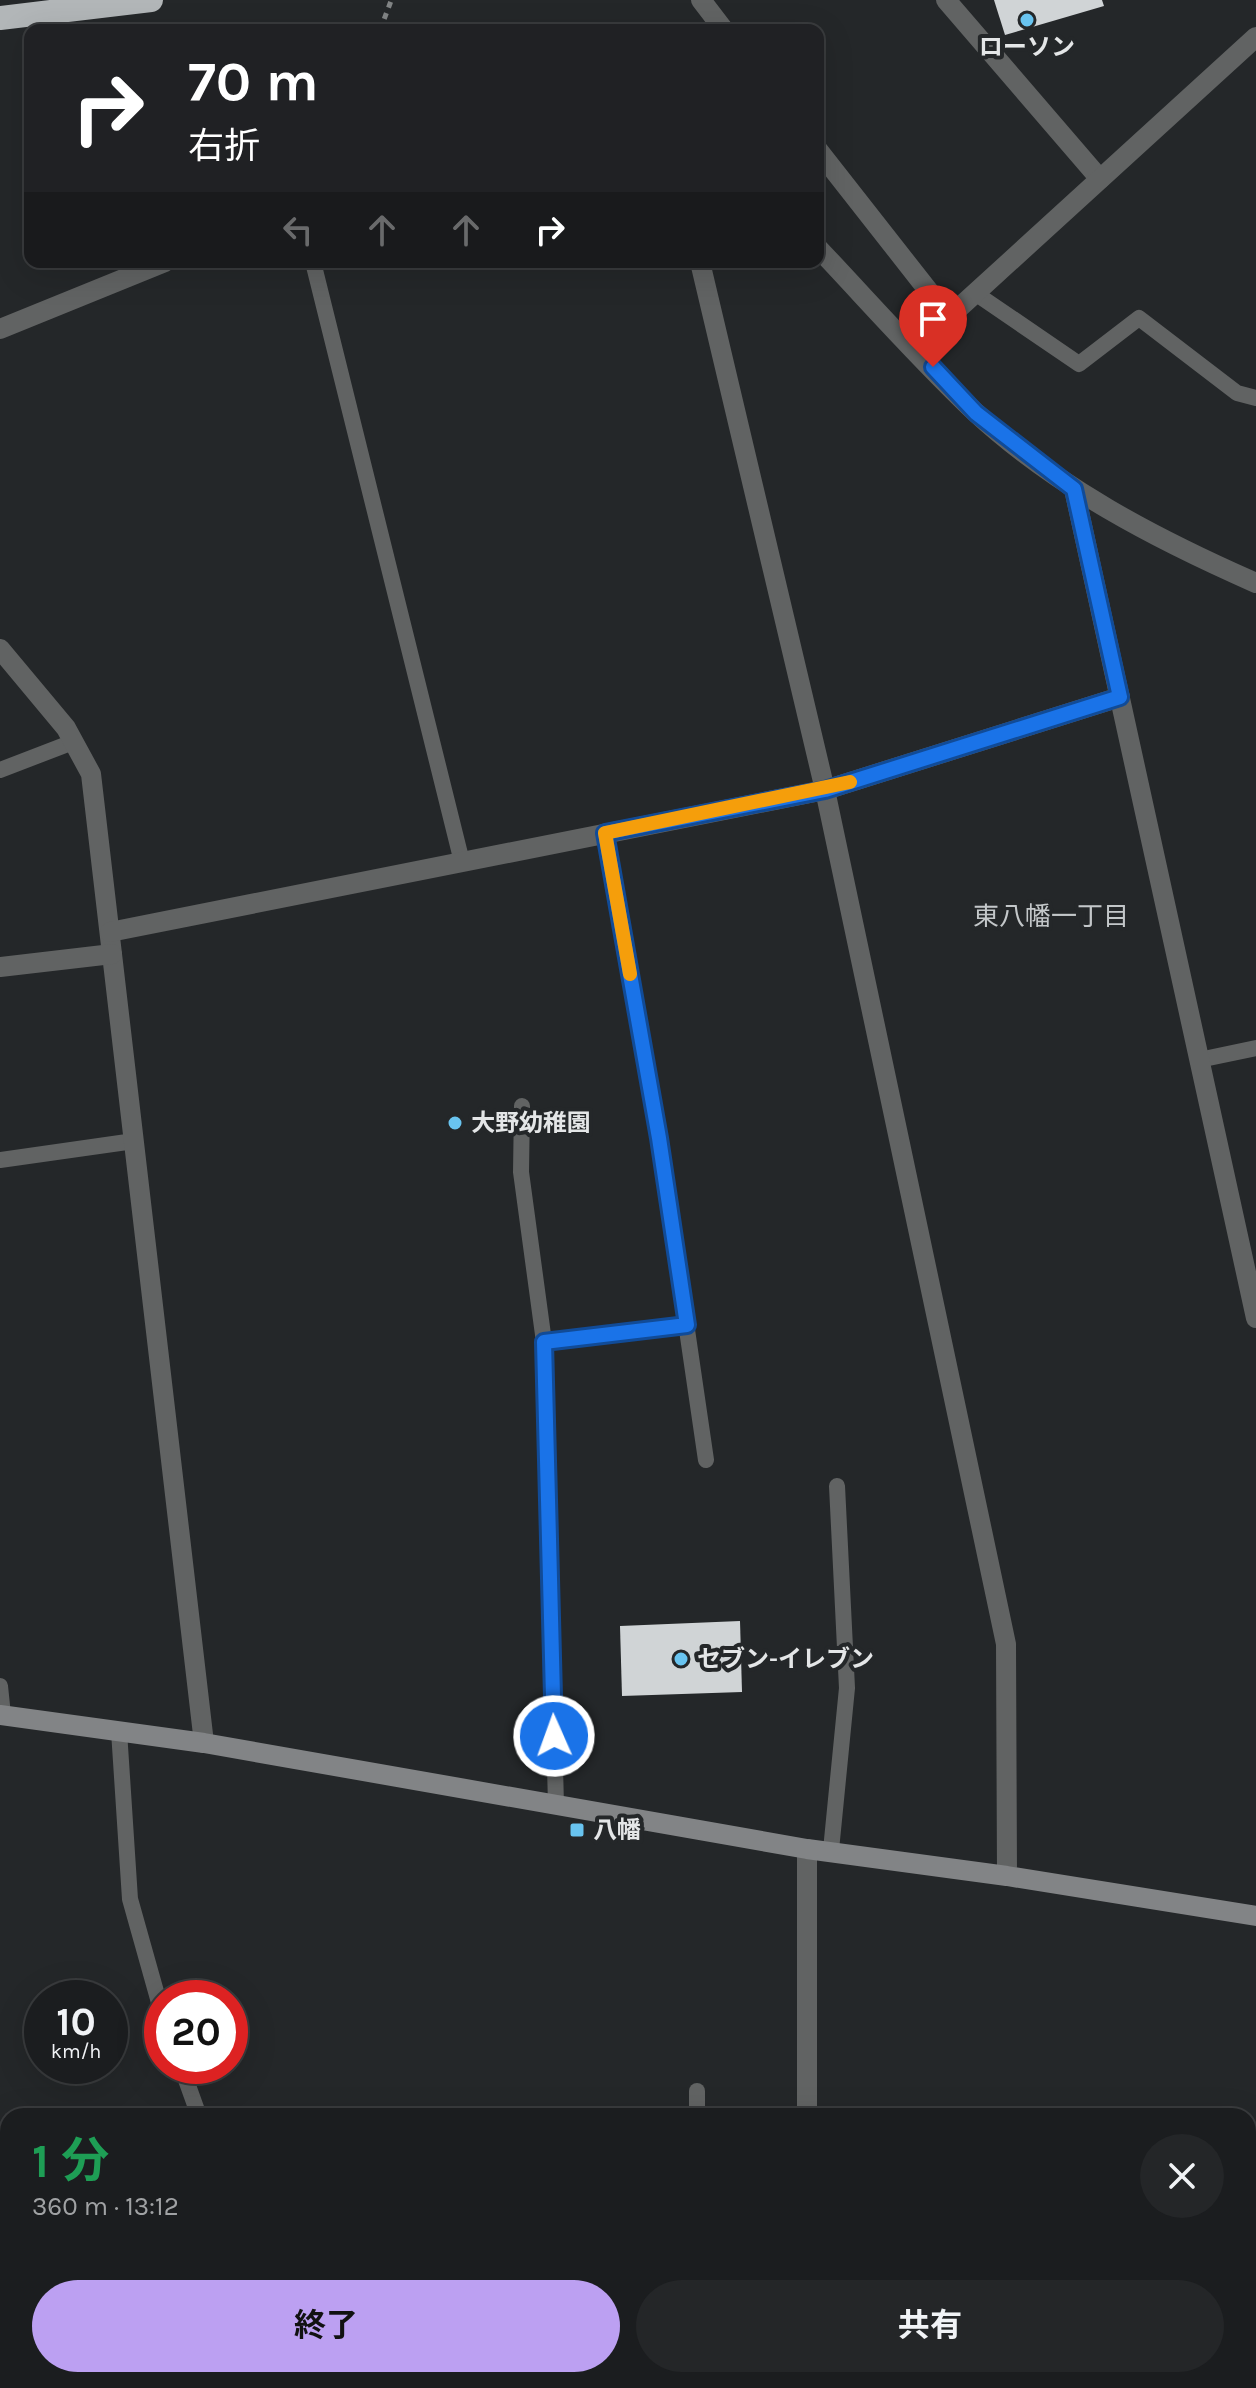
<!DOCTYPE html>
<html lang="ja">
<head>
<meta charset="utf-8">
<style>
	body { margin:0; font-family:Karla,"Noto Sans JP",sans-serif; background:#242628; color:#f1f3f6; height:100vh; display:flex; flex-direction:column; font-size:30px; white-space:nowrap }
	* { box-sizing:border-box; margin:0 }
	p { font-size:26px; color:#a0a2a4 }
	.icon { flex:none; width:44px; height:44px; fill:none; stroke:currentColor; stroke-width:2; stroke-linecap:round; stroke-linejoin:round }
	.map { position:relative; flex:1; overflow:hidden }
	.panel { position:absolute; left:0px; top:2108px; width:1256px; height:280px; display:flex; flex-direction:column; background:#1b1d1f; border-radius:24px 24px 0 0; box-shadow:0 8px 32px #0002,0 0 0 2px #393b3d }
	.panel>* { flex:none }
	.top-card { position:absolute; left:24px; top:24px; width:800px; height:244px; border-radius:16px; box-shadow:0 8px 32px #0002,0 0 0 2px #393b3d; background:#202124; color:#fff; overflow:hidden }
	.speed { position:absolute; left:24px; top:1980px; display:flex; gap:16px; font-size:40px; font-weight:700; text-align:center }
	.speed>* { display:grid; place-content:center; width:104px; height:104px; border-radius:50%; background:#1b1d1f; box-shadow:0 8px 32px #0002,0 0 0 2px #393b3d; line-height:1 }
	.speed small { font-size:20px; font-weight:400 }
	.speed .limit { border:12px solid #d22; background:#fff; color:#111 }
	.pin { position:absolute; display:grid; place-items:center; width:68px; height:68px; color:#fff; margin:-82px -34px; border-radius:50% 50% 50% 0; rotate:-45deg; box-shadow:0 0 8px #0007 }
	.pin .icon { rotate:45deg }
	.me { position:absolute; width:88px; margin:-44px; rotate:358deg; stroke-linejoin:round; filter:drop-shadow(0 0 6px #0008) }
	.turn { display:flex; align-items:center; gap:28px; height:168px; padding:0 32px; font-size:36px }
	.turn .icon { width:104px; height:104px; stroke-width:2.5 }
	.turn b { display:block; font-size:56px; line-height:68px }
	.lanes { display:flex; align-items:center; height:76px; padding:0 32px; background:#0003; justify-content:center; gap:40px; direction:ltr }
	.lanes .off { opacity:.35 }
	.round { display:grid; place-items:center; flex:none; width:84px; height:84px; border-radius:42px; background:#242628 }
	.summary { display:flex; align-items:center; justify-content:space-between; height:136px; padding:0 32px }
	h1 { font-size:48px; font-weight:700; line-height:60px; color:#1e9e55 }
	.button { display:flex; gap:16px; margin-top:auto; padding:16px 32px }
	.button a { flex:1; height:92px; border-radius:48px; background:#bca0f2; color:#111; font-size:32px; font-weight:700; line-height:92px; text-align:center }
	.button a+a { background:#242628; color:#f1f3f6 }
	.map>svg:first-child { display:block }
	.building { fill:#d0d4d6 }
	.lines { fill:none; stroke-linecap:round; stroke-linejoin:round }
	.path { stroke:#818485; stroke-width:5; stroke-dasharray:6 6; stroke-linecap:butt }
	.lane { stroke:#616363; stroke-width:16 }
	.street { stroke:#616363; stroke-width:20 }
	.secondary { stroke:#828486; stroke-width:20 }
	.highway { stroke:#b2b6b8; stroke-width:24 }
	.route-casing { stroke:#114b97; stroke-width:20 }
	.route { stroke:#1a73e8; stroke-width:14 }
	.slow { stroke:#f59e0b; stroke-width:14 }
	.poi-dot { fill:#69c4f0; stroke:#242729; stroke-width:3 }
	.labels { text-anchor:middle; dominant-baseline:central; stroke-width:8; stroke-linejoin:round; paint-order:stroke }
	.poi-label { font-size:24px; font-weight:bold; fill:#e4e6e7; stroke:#242729; text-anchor:start }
	.neighbourhood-label { font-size:26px; fill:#c3c7c9; stroke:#242729 }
</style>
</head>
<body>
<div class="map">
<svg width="1256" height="2388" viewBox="0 0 1256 2388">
	<rect width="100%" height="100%" fill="#242729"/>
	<!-- building -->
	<g class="building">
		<polygon points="994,0 1102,0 1104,6 1005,35"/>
		<polygon points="740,1621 742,1692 622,1696 620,1626"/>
	</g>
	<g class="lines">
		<!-- path -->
		<polyline class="path" points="380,30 391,1"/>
		<!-- lane -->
		<g class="lane">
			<polyline points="313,262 462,862"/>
			<polyline points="975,293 1079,364 1139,318 1237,393 1256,398"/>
			<polyline points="0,770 73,742"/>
			<polyline points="605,833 659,1138 706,1460"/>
			<polyline points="1199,1060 1256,1048"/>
			<polyline points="522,1106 521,1172 544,1342 556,1805"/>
			<polyline points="0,1160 134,1141"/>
			<polyline points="544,1342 687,1325"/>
			<polyline points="0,1686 3,1715"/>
			<polyline points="119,1731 130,1899 162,2013"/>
			<polyline points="831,1850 847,1688 837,1486"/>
			<polyline points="181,2066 199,2116"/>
			<polyline points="697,2091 697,2116"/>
			<polyline points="714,2380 715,2388"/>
		</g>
		<!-- street -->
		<g class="street">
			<polyline points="701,0 724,30"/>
			<polyline points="946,0 1100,179"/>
			<polyline points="818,150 949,317 1256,37"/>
			<path d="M818 248C870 303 920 360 975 412 1056 487 1156 539 1256 583"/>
			<polyline points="700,262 825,790 1006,1644 1007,1876"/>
			<polyline points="0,329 165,262"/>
			<polyline points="1074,489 1256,1318"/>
			<polyline points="0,649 66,728 91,774 204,1743"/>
			<polyline points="110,932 825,790 1120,697"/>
			<polyline points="0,967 112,954"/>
			<polyline points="807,2116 807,1849"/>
			<polyline points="261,2380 263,2388"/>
			<polyline points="825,2380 826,2388"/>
			<polyline points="44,2388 72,2380"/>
		</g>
		<!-- secondary -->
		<polyline class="secondary" points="0,1715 204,1743 807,1849 1007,1876 1256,1916"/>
		<!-- highway -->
		<polyline class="highway" points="0,18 151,0"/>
	</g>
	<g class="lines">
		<!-- route casing -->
		<g class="route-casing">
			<polyline id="route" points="554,1736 544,1342 687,1325 659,1138 605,833 825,790 1120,697 1074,489 976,413 933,367"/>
		</g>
		<!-- route -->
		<use href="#route" class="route"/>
		<!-- slow -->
		<polyline class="slow" points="630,974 605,833 850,782"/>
	</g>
	<!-- markers -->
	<g class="poi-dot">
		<circle cx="1027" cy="20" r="8"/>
		<circle cx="455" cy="1123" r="8"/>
		<circle cx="681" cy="1659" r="8"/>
		<rect x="569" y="1822" width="16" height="16" rx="4"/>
	</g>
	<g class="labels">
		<!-- poi labels -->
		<g class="poi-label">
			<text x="1027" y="47" text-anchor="middle">ローソン</text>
			<text x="471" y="1123">大野幼稚園</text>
			<text x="697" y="1659">セブン-イレブン</text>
			<text x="593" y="1830">八幡</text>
		</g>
		<!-- neighbourhood labels -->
		<g class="neighbourhood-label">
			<text x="1051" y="916">東八幡一丁目</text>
		</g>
	</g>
</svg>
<div class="speed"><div>10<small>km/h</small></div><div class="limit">20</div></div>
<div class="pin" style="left:933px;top:367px;background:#d93025"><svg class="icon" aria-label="arrive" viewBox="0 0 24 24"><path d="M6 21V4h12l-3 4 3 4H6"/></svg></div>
<svg class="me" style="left:554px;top:1736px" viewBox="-20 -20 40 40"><circle r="17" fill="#1a73e8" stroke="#fff" stroke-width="3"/><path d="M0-11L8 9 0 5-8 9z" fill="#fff"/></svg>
<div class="top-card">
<div class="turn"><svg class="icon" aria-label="right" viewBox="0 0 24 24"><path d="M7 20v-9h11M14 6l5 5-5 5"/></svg><div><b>70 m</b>右折</div></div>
<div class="lanes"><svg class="icon off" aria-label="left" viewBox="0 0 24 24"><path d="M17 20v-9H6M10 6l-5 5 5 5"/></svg><svg class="icon off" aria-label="ahead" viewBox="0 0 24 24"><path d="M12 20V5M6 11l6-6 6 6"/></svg><svg class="icon off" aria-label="ahead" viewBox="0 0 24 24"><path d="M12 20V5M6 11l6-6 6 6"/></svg><svg class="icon" aria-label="right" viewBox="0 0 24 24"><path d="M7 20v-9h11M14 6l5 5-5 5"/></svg></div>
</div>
<section class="panel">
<div class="summary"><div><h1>1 分</h1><p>360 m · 13:12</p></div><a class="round"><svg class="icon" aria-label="close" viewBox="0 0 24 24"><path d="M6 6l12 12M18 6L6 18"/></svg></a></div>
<div class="button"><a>終了</a><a>共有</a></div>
</section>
</div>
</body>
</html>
